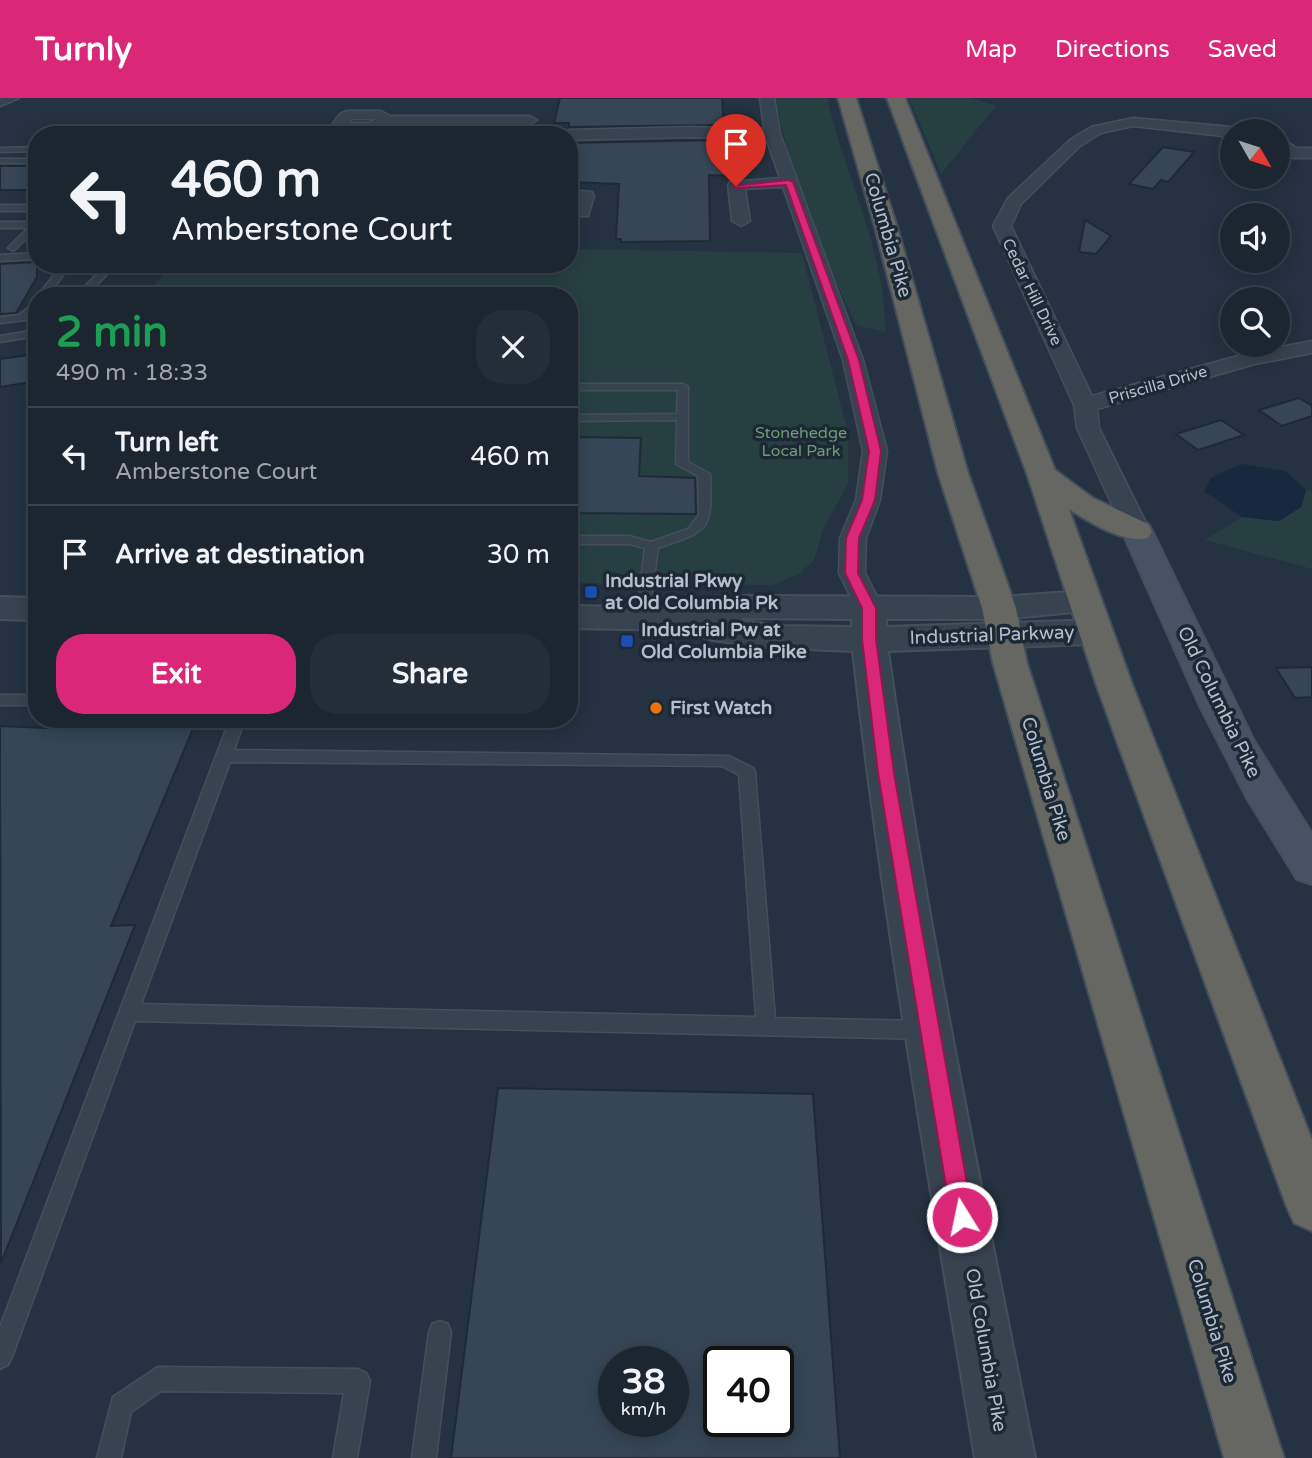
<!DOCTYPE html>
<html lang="en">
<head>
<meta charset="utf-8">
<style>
	body { margin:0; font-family:"Varela Round",sans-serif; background:#242e39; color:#f1f3f6; height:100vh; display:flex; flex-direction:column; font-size:26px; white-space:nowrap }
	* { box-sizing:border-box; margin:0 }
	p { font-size:23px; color:#a0a5ab }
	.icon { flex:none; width:38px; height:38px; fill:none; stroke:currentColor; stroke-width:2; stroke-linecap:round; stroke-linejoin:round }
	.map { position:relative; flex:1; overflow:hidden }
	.side { position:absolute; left:28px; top:189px; width:550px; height:441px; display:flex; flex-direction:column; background:#1b2631; border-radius:28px; box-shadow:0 4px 18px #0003,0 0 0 2px #39434d }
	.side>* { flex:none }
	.banner { position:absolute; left:28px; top:28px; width:550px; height:147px; border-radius:28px; box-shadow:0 4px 18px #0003,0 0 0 2px #39434d; background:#1b2631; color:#f1f3f6; overflow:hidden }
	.needle { width:46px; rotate:129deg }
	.fabs { position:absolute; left:1220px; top:21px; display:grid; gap:14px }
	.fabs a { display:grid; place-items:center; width:70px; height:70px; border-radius:50%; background:#1b2631; box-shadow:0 4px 18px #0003,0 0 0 2px #39434d; font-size:35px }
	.speed { position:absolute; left:598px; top:1248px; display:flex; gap:14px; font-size:35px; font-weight:700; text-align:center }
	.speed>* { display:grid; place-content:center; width:91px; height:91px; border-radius:50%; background:#1b2631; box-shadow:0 4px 18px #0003,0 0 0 2px #39434d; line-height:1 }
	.speed small { font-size:18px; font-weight:400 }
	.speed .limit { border:4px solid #111; border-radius:10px; background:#fff; color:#111 }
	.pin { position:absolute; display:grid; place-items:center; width:60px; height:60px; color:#fff; margin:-72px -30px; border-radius:50% 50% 50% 0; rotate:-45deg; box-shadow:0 0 7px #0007 }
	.pin .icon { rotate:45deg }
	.me { position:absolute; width:77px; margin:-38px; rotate:350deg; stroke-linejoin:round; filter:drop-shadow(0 0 5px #0008) }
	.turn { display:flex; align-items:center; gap:24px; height:147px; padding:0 28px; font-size:32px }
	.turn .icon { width:91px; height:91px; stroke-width:2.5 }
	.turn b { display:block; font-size:49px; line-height:60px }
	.round { display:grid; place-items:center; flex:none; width:74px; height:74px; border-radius:28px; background:#242e39 }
	.overview { display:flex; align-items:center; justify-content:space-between; height:119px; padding:0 28px }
	h1 { font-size:42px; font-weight:700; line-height:52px; color:#1e9e55 }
	.primary-button { display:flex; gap:14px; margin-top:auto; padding:14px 28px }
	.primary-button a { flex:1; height:80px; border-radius:28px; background:#db2777; color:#fff; font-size:28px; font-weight:700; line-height:80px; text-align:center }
	.primary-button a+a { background:#242e39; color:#f1f3f6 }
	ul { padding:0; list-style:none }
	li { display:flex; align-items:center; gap:21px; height:98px; padding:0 28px; border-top:2px solid #39434d }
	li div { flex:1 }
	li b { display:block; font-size:26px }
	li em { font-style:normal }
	header { display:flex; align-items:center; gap:42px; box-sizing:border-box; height:98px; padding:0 35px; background:#db2777; color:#fff }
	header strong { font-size:33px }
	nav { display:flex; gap:38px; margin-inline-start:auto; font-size:24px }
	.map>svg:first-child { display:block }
	.green { fill:#264041 }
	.water { fill:#16293f }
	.building { fill:#364657; stroke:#1f2a37; stroke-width:2; fill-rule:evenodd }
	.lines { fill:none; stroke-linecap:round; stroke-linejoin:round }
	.service-casing { stroke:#454f5c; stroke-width:3 }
	.minor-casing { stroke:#454f5c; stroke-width:3 }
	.tertiary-casing { stroke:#454f5c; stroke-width:4 }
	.secondary-casing { stroke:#454f5c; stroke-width:4 }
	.trunk-casing { stroke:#434e5b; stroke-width:4 }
	.service { fill:#384350; fill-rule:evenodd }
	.minor { fill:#384350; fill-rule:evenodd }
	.tertiary { fill:#384350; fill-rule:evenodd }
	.secondary { fill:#465363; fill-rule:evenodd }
	.trunk { fill:#666662; fill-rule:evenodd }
	.route { fill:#db2777; stroke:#8e194d; stroke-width:2 }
	.transit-dot { fill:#1a4fb4; stroke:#1d2835; stroke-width:2.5 }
	.food-dot { fill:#e8710a; stroke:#1d2835; stroke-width:2.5 }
	.labels { text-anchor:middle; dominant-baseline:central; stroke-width:7; stroke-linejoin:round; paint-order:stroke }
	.far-street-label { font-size:16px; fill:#b5becb; stroke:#1d2835 }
	.far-park-label { font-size:16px; fill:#6b9d73; stroke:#1d2835 }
	.street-label { font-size:19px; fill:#b5becb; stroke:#1d2835 }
	.poi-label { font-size:19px; font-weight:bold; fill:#b5becb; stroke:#1d2835; text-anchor:start }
</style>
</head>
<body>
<header>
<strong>Turnly</strong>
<nav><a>Map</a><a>Directions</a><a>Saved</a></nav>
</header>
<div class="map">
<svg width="1312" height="1360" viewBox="0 0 1312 1360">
	<rect width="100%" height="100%" fill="#243241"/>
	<!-- green -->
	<g class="green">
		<path d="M775 0H827C845 78 886 153 885 234L856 227C822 155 790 78 775 0Z"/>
		<polygon points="909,0 971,0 996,8 941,76"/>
		<polygon points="569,151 802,155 848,335 848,386 824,429 814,462 800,475 774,487 569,485 569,198 144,198 174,166 569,166"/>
		<polygon points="1306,392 1312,394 1312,471 1205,442 1242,419 1279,423 1301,409"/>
	</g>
	<!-- water -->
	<polygon class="water" points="1241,366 1285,373 1306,392 1301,409 1279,423 1242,419 1204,393 1211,380"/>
	<!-- building -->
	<g class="building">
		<polygon points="560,0 722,0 724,27 569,29 569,25 554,25"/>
		<polygon points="724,42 727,54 730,54 731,78 709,77 710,143 621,144 621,141 616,141 619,86 569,84 569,45"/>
		<polygon points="1163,49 1194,54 1168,84 1161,82 1153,91 1129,86"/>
		<rect x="0" y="68" width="37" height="24"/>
		<polygon points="1085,122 1111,138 1096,156 1079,154"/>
		<polygon points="37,164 37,179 16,215 0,216 0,166"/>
		<polygon points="37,256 37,283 0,289 0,261"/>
		<polygon points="1299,300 1312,308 1312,318 1282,328 1259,312"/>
		<polygon points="1221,322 1244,337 1198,352 1176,336"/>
		<polygon points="569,339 641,340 639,378 695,380 696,416 569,415"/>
		<polygon points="1312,569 1312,599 1295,600 1276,570"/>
		<polygon points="75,621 197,621 111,828 135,827 1,1165 0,628 70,631"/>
		<path d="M498 990 813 996 840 1360H451ZM614 1264H674V1323H614ZM719 1264H779V1323H719Z"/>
	</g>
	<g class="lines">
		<!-- service casing -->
		<g class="service-casing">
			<g id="service">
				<polygon points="37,49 37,53 0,54 0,50"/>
				<rect x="0" y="61" width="37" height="4"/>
				<rect x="0" y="107" width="37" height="6"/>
				<polygon points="0,124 37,124 37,131 13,153 8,150 28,130 0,130"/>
				<polygon points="37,155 37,161 0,163 0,157"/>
				<polygon points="62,166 71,166 48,198 38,198"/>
				<polygon points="107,166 117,166 86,198 75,198"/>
				<polygon points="37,203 37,212 26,222 0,225 0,219 19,217"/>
				<polygon points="37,232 37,238 0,244 0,238"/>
				<path d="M569 286H683L688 289V364L710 376C712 432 711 432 658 450L648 523H638L636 520 645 450 629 446H569V438H629L651 444 688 431 699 417 698 378 676 366 677 322 569 323V317L677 316 678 292H569Z"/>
				<rect x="0" y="597" width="37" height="10"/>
				<path d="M230 621H245L234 652 729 658 753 670 755 674 775 920 926 923 933 926 935 932 933 938 926 941 135 923 12 1259 8 1267 0 1271V1229ZM230 664 722 668 739 677 756 919 141 906Z"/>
				<polygon points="440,1223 448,1226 451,1234 436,1360 412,1360 429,1234 432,1226"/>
				<polygon points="158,1269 358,1271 366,1275 370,1283 357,1360 333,1360 344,1295 161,1293 131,1314 121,1360 97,1360 113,1299"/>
			</g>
		</g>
		<!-- minor casing -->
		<g class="minor-casing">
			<g id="minor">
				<polygon points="0,0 19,0 0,8"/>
				<polygon points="760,0 774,0 780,36 863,262 887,353 880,402 866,440 865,475 883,510 879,516 869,519 859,516 839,475 840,440 856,402 863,353 843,262 783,89 745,91 750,123 741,128 732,123 728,87 730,84 780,80 766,40 690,39 569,42 569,37 562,37 569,32 690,29 764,31"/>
				<path d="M347 13H381L390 18H530L537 22 530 26H389L372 34 333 32 331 29C335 22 339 15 347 13ZM351 21H376L369 25H349Z"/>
				<polygon points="1133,20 1232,29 1239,33 1232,33 1232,39 1133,28 1101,35 1080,48 1021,106 1011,128 1092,298 1245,256 1312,243 1312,255 1255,266 1097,311 1099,330 1150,433 1146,439 1137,441 1128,439 1124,433 1077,330 1074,307 993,128 1008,100 1070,42 1091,29"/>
				<polygon points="1281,39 1296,50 1312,50 1312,60 1294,60 1278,54 1278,40"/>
				<polygon points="569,92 592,94 594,98 588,118 569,118 569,108 575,108 576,102 569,102"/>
			</g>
		</g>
		<!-- tertiary casing -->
		<g class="tertiary-casing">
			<g id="tertiary">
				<path d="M1084 493 1096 496 1101 504 1096 512 999 521H886V529L1095 522 1107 526 1112 534 1107 542 1095 546 888 553C926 824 982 1092 1035 1360H975C931 1092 883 823 853 553L761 549 713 542 679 532 569 530V508L681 510 745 498 999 499ZM745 520 852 521V529L784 528 733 522Z"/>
				<polygon points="0,499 37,500 37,522 0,521"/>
			</g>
		</g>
		<!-- secondary casing -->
		<g class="secondary-casing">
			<polygon id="secondary" points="1137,423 1148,426 1152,433 1254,643 1312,736 1312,786 1297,781 1247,700 1199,606 1122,433 1126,426"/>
		</g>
		<!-- trunk casing -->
		<g class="trunk-casing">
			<g id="trunk">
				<polygon points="838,0 856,0 897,129 968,375 1016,510 1027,565 1284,1360 1224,1360 993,565 982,510 938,375 875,129"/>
				<path d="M887 0H905L1055 372 1093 400 1148 426 1152 433 1148 440C1124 446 1089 424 1069 411L1132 586 1312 1042V1133L1294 1125 1286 1107 1096 586 1027 376Z"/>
			</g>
		</g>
		<!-- service -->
		<use href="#service" class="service"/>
		<!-- minor -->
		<use href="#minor" class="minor"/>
		<!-- tertiary -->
		<use href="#tertiary" class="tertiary"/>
		<!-- secondary -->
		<use href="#secondary" class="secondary"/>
		<!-- trunk -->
		<use href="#trunk" class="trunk"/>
	</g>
	<!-- route -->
	<polygon class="route" points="789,82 793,84 859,262 881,353 875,402 859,440 858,475 876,510 876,541 894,675 973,1119 970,1127 962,1130 954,1127 951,1119 878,675 862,541 862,510 845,475 846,440 862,402 869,353 848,262 786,87 736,90 732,88"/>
	<!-- markers -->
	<g class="transit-dot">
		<rect x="584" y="487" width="14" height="14" rx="3.5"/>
		<rect x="620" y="536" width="14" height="14" rx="3.5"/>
	</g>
	<circle class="food-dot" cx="656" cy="610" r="7"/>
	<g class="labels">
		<!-- far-street labels -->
		<g class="far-street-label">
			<text transform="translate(1032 194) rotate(64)">Cedar Hill Drive</text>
			<text transform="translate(1158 287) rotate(-16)">Priscilla Drive</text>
		</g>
		<!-- far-park labels -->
		<g class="far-park-label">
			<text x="801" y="335">Stonehedge<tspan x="801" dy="18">Local Park</tspan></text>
		</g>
		<!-- street labels -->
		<g class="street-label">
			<text transform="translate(888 137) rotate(74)">Columbia Pike</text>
			<text transform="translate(992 537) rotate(-2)">Industrial Parkway</text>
			<text transform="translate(1219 604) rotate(64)">Old Columbia Pike</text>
			<text transform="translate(1046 681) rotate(73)">Columbia Pike</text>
			<text transform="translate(1212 1223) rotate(73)">Columbia Pike</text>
			<text transform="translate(986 1252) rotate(80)">Old Columbia Pike</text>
		</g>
		<!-- poi labels -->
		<g class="poi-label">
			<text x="605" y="483">Industrial Pkwy<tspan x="605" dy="22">at Old Columbia Pk</tspan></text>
			<text x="641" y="532">Industrial Pw at<tspan x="641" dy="22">Old Columbia Pike</tspan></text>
			<text x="670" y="610">First Watch</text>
		</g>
	</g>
</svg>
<div class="fabs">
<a><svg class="needle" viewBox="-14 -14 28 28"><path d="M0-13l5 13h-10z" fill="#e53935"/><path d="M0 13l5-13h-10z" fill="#a0a5ab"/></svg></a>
<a><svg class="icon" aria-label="sound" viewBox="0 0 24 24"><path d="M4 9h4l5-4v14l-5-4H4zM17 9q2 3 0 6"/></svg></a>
<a><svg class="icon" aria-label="search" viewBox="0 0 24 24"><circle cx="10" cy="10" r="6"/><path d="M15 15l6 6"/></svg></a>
</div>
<div class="speed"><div>38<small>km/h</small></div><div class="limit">40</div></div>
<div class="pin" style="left:736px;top:88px;background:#d93025"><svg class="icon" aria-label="arrive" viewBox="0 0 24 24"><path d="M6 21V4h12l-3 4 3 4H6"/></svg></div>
<svg class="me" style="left:962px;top:1119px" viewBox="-20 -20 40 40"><circle r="17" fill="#db2777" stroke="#fff" stroke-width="3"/><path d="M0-11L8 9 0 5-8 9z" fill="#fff"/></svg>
<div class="banner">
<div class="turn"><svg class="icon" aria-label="left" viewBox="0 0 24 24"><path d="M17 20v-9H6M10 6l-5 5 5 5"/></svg><div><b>460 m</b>Amberstone Court</div></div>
</div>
<section class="side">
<div class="overview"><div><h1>2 min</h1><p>490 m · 18:33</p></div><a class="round"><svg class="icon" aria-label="close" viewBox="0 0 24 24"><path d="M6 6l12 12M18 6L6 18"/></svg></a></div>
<ul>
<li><svg class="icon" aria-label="left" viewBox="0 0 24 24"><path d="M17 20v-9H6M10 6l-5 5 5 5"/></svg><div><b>Turn left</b><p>Amberstone Court</p></div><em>460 m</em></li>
<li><svg class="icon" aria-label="arrive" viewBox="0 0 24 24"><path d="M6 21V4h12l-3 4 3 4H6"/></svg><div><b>Arrive at destination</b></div><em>30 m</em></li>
</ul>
<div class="primary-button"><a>Exit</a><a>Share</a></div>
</section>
</div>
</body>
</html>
